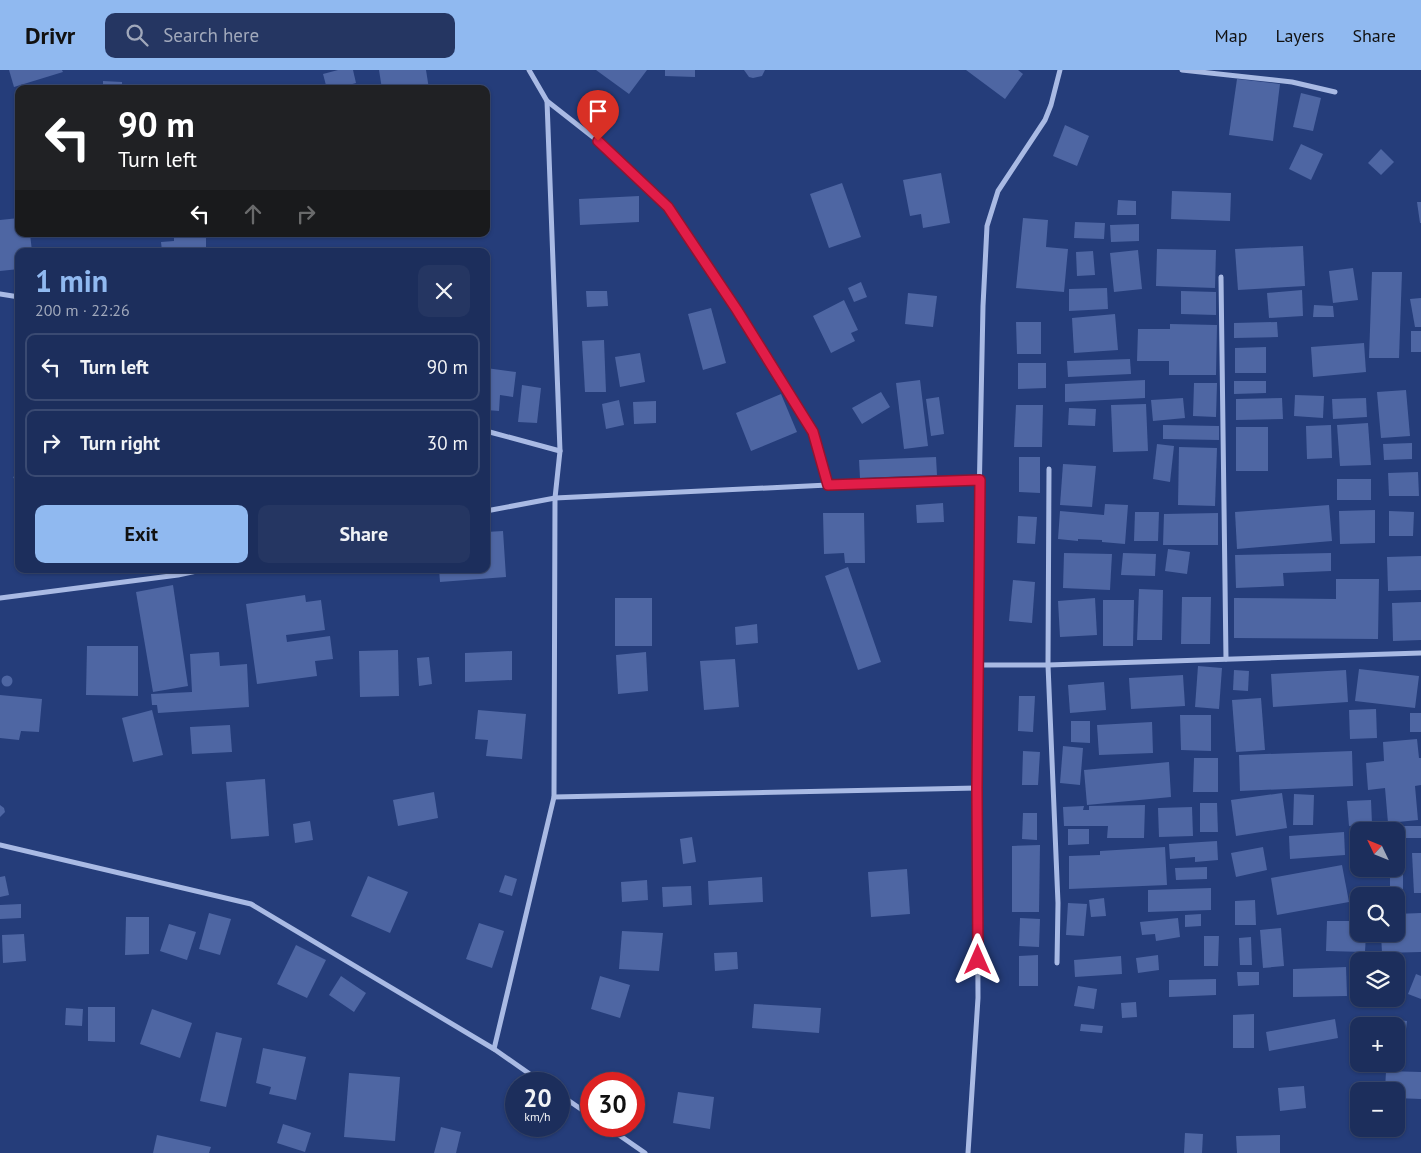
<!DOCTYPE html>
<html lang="en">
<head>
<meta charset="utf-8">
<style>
	body { margin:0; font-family:"PT Sans",sans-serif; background:#253662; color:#f1f3f6; height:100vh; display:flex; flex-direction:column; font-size:19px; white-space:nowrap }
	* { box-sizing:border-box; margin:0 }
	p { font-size:16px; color:#a0a8bb }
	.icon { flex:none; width:28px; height:28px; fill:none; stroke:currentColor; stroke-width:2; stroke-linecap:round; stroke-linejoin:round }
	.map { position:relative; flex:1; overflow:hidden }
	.details { position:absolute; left:15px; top:178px; width:475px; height:325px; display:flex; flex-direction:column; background:#1c2e5c; border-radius:10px; box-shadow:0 1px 4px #0004,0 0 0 1px #3a4a72 }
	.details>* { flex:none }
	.top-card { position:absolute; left:15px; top:15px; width:475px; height:152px; border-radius:10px; box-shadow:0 1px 4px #0004,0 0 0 1px #3a4a72; background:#202124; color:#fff; overflow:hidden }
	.needle { width:32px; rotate:313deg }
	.tools { position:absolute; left:1350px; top:752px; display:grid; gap:10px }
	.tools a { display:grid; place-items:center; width:55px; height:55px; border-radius:10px; background:#1c2e5c; box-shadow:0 1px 4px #0004,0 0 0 1px #3a4a72; font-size:25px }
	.speed { position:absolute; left:505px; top:1002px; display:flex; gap:10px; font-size:25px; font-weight:700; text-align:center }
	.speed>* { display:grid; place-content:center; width:65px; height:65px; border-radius:50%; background:#1c2e5c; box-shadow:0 1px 4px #0004,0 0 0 1px #3a4a72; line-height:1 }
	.speed small { font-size:12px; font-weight:400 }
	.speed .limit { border:8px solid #d22; background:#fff; color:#111 }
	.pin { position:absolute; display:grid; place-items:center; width:42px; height:42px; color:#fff; margin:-51px -21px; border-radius:50% 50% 50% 0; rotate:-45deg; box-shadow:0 0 5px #0007 }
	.pin .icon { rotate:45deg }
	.me { position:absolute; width:55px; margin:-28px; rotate:0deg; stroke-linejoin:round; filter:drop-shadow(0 0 4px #0008) }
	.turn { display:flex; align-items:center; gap:18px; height:105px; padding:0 20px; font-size:22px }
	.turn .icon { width:65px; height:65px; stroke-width:2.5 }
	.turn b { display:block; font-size:35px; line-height:42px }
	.lanes { display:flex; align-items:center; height:48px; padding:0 20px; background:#0003; justify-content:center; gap:25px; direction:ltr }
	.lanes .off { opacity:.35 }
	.round { display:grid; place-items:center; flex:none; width:52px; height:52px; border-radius:10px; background:#253662 }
	.summary { display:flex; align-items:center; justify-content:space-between; height:85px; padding:0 20px }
	h1 { font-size:30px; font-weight:700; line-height:38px; color:#90b9f0 }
	.action { display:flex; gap:10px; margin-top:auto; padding:10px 20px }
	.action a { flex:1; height:58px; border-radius:10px; background:#90b9f0; color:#111; font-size:20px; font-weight:700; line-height:58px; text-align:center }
	.action a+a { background:#253662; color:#f1f3f6 }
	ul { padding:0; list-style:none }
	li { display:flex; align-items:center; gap:15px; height:68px; margin:0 10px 8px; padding:0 10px; border:2px solid #3a4a72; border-radius:10px }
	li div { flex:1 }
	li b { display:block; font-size:19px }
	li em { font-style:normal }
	header { display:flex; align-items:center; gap:30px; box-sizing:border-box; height:70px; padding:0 25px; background:#90b9f0; color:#111 }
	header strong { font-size:24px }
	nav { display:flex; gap:28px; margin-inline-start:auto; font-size:18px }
	.search { width:350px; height:45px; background:#253662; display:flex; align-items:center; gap:12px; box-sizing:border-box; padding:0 18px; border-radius:10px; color:#a0a8bb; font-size:19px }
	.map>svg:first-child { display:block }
	.building { fill:#4e66a3 }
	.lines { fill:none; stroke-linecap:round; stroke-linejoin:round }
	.street { stroke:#a9bae4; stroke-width:5 }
	.route-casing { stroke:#92132f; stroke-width:12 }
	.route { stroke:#e11d48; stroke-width:9 }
</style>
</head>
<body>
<header>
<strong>Drivr</strong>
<div class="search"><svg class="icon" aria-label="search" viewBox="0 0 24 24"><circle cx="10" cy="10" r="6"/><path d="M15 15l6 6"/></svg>Search here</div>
<nav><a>Map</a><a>Layers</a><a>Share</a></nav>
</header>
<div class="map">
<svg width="1421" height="1083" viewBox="0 0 1421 1083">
	<rect width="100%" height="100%" fill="#253d7a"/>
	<!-- building -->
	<g class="building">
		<polygon points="9,0 62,0 63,2 14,17"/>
		<polygon points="338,0 353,0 356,13 335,19 327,19 323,4"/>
		<polygon points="379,0 426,0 429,19 382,19"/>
		<polygon points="596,0 647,0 629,24"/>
		<polygon points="665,0 695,0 695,7 665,6"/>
		<polygon points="744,0 765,0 762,6 753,8 749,7"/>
		<polygon points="966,0 1018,0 1023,4 1005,29"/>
		<polygon points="1237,9 1280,14 1273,71 1229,65"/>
		<polygon points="103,11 122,12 122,19 103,19"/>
		<polygon points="1301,23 1321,28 1313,61 1293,57"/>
		<polygon points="1065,55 1089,66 1077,96 1053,86"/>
		<polygon points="1301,74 1323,84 1311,110 1289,99"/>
		<polygon points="1381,79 1394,92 1381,105 1368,93"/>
		<polygon points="941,103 950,153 923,158 921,144 910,146 903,110"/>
		<polygon points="842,113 861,167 829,178 810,124"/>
		<polygon points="1172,121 1231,123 1230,151 1171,149"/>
		<polygon points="639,126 639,152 580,155 579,129"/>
		<polygon points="1118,130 1136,131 1136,145 1117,145"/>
		<polygon points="1417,132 1421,132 1421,153 1420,153"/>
		<polygon points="19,148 19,164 30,164 32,181 19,181 19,199 0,201 0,150"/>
		<polygon points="1023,148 1048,150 1046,177 1068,179 1064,222 1016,218"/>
		<polygon points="1075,152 1105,153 1104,169 1074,168"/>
		<polygon points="1139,154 1139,171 1111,172 1110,155"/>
		<polygon points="174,164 206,164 206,181 162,181 161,172 174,171"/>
		<polygon points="1303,176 1305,216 1238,220 1235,179"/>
		<polygon points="1157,179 1216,180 1215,218 1156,216"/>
		<polygon points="1138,180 1142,219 1114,222 1110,183"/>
		<polygon points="1093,181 1095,205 1077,206 1076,182"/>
		<polygon points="1353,198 1358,230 1333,233 1329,201"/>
		<polygon points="1372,202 1402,202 1399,288 1369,288"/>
		<polygon points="861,212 867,227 854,232 848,218"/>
		<polygon points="1107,218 1108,239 1069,241 1069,219"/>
		<polygon points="1302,220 1303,246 1269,248 1267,223"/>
		<polygon points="586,221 607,221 608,236 587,237"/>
		<polygon points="1181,221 1216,222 1216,245 1181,244"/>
		<polygon points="908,223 937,226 933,257 905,254"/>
		<polygon points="1421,228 1421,257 1415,257 1410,229"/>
		<polygon points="844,230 858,260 851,263 855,271 831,283 813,246"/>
		<polygon points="1314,235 1333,236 1334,247 1313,247"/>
		<polygon points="711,238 726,293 703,300 688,244"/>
		<polygon points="1115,244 1118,280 1074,283 1072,248"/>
		<polygon points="1016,252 1041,252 1041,284 1017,284"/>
		<polygon points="1277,252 1278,267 1234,268 1234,253"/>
		<polygon points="1170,254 1217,255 1216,305 1169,305 1169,291 1137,291 1138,259 1170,259"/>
		<rect x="1411" y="261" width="10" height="21"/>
		<polygon points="604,270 606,322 585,322 582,271"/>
		<polygon points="1364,273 1366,302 1313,307 1311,277"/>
		<polygon points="1266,277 1266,303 1235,303 1235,278"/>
		<polygon points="640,283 645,312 620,317 615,287"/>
		<polygon points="1130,289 1131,304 1068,307 1067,291"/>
		<polygon points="1018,293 1046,293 1046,318 1018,319"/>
		<polygon points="486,298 516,302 513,327 500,325 499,341 486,340"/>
		<polygon points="920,310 928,376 904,379 896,313"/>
		<polygon points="1145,310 1145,328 1065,332 1065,314"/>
		<polygon points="1234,311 1266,311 1266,323 1234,324"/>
		<polygon points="1194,313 1217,313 1216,347 1193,346"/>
		<polygon points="522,315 541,318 537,353 518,352"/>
		<polygon points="1406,320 1410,366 1381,368 1377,322"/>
		<polygon points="881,322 890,337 862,354 852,338"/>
		<polygon points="781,324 797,362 751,381 736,343"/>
		<polygon points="1295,325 1324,326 1323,348 1294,346"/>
		<polygon points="939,327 944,364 931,366 926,329"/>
		<polygon points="1183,328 1185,348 1153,351 1151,330"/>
		<polygon points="1282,328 1283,349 1236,350 1236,329"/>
		<polygon points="1366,328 1367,347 1333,349 1332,329"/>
		<polygon points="619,330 624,355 606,359 602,334"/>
		<polygon points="656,331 656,353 634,354 633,332"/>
		<polygon points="1146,334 1148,381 1113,382 1111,335"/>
		<polygon points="1016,335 1043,335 1042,377 1014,377"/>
		<polygon points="1069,338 1096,339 1095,356 1068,355"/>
		<polygon points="1368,353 1371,395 1340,396 1337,355"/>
		<polygon points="1163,355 1219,356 1219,370 1163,369"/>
		<polygon points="1331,355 1332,388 1307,389 1306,356"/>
		<rect x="1236" y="357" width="32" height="44"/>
		<polygon points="1412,373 1412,389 1384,390 1383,374"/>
		<polygon points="1157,374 1174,376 1170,412 1153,409"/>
		<polygon points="1179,377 1217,378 1215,436 1178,435"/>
		<polygon points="936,387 937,405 860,408 859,390"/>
		<polygon points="1019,387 1040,387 1040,423 1019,422"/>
		<polygon points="1063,394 1096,396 1092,437 1060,435"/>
		<polygon points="1418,402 1419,426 1389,426 1388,403"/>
		<polygon points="19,404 19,417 13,407"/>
		<rect x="1337" y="409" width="34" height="21"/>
		<polygon points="943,433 944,452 917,453 916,435"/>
		<polygon points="1105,434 1128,435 1125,474 1102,472 1102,470 1078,469 1078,471 1058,469 1060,441 1104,445"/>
		<polygon points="1329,435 1332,471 1237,479 1235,442"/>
		<polygon points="1375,440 1375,473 1340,474 1339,441"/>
		<polygon points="1389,441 1414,442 1413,466 1389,466"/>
		<polygon points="1135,442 1159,442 1158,471 1134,471"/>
		<polygon points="823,443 864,443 865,493 845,493 844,483 824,484"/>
		<polygon points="1218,443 1218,475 1163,475 1164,444"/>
		<polygon points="1018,446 1037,447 1035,474 1017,473"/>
		<polygon points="503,461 506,507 440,512 439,499 486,499 486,462"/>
		<polygon points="1168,479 1190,482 1187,504 1165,501"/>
		<polygon points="1064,483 1112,484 1110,520 1063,518"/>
		<polygon points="1123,483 1156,484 1155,506 1121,505"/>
		<polygon points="1331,483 1331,501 1283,503 1284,516 1236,518 1235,485"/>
		<polygon points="1421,486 1421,520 1388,521 1387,487"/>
		<polygon points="848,497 881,592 858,600 825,506"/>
		<polygon points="1336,509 1379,509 1378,569 1234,568 1234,528 1336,529"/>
		<polygon points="1013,510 1035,512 1032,553 1009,551"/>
		<polygon points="173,515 188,616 153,622 136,522"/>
		<polygon points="1139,519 1163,520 1162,570 1137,570"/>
		<polygon points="305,525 306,532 321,530 325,560 286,565 287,572 330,566 333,589 315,591 317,606 257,614 246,534"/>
		<polygon points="1182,527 1211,527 1210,574 1181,574"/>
		<rect x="615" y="528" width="37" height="48"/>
		<polygon points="1095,528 1097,565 1060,567 1058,531"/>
		<polygon points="1103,530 1134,530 1133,576 1103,576"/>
		<polygon points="1421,532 1421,570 1393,571 1392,533"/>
		<polygon points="757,554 758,573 736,575 735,557"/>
		<polygon points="87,576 138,576 138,626 86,625"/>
		<polygon points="398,580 399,626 360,627 359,581"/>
		<polygon points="512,581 512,610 465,612 465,583"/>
		<polygon points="219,582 220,596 247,594 249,637 158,643 157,635 152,635 151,624 192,622 190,584"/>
		<polygon points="646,582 648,621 618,624 616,585"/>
		<polygon points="429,587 432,614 419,616 417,588"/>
		<polygon points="735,589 739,637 704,640 700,591"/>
		<polygon points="1198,596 1222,598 1219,639 1195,637"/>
		<polygon points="1359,599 1419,606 1415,638 1355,631"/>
		<polygon points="1234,600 1249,601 1248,621 1233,620"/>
		<polygon points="1346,600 1348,632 1273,637 1271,604"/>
		<polygon points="1183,605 1185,636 1131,639 1129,608"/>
		<circle cx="7" cy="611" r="5.5"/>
		<polygon points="1104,612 1106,640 1070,643 1068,615"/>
		<polygon points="0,625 42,629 39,662 21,661 19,670 0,668"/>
		<polygon points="1019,626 1035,626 1033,662 1018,661"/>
		<polygon points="1261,628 1265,680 1236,682 1232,630"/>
		<polygon points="1376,639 1377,668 1350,669 1349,640"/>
		<polygon points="152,640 163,685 133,692 122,648"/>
		<polygon points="478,640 526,644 522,689 486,686 488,670 475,669"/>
		<rect x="1410" y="643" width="11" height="19"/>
		<polygon points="1180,645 1211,645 1211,681 1181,680"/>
		<polygon points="1071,651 1090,651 1090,673 1071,672"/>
		<polygon points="1152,652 1153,683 1099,685 1097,655"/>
		<polygon points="230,655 232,682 192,684 190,657"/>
		<polygon points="1417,669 1419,688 1421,688 1421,715 1415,716 1418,750 1388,753 1385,718 1368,720 1366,693 1384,691 1383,672"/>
		<polygon points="1063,676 1083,678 1080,715 1060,713"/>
		<polygon points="1023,681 1040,682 1038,715 1022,715"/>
		<polygon points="1352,681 1353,716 1240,721 1239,685"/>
		<polygon points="1194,688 1218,688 1218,722 1193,722"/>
		<polygon points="1169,692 1171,727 1087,735 1084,700"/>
		<polygon points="265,709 269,766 231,769 226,712"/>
		<polygon points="434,722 438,748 398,756 393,730"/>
		<polygon points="1282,723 1287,758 1236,766 1231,730"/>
		<polygon points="1294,724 1314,725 1313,755 1293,755"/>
		<polygon points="1371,730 1372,754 1349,756 1347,731"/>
		<polygon points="1200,733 1217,733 1218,762 1200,762"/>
		<polygon points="0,735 4,738 5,742 0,747"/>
		<polygon points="1145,735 1144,768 1107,768 1108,756 1064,756 1063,737 1084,736 1083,740 1089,740 1089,736"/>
		<polygon points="1192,737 1193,766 1159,767 1158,738"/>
		<polygon points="1023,743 1037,743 1037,770 1022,769"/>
		<polygon points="310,751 313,770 295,773 293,754"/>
		<rect x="1404" y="756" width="17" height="12"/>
		<polygon points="1068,759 1089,759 1089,774 1068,775"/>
		<polygon points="1344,762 1345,785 1290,789 1289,766"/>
		<polygon points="692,767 696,792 683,794 680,769"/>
		<polygon points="1217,771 1218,790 1195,792 1195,787 1170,789 1169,774"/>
		<polygon points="1040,775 1039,842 1012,842 1012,776"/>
		<polygon points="1165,777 1167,815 1069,819 1069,786 1100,785 1100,781"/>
		<polygon points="1263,777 1267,800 1236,807 1231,783"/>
		<polygon points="1412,783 1421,783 1421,823 1414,823"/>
		<polygon points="1396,787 1403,787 1403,819 1390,819 1390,799 1396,799"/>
		<polygon points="1342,795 1349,832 1277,845 1271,808"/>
		<polygon points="1207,797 1207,809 1176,810 1175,798"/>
		<polygon points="907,799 910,844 871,847 868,802"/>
		<polygon points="505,805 517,809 512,826 499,822"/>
		<polygon points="5,806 9,825 0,827 0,807"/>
		<polygon points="368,806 408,822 390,863 351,846"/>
		<polygon points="762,807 763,832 709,835 708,811"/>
		<polygon points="647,810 648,830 622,832 621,812"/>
		<polygon points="691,816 692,835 663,837 662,817"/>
		<polygon points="1211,818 1211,840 1148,842 1148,820"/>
		<polygon points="1104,828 1106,846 1091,847 1089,830"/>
		<polygon points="1255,830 1256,855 1235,855 1235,831"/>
		<polygon points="1068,833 1087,834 1084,866 1066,865"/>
		<polygon points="21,834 21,848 0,849 0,835"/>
		<polygon points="209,843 231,849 220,885 199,879"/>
		<polygon points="1421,843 1421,882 1382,883 1381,864 1396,864 1396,844"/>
		<polygon points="1201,844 1201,856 1185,857 1185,845"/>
		<polygon points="126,847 149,847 149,884 125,885"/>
		<polygon points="1020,848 1040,849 1039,877 1019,876"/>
		<polygon points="1178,848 1180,867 1156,871 1155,864 1142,865 1140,852"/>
		<polygon points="1327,851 1359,851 1359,864 1366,864 1365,882 1326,881"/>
		<polygon points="479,853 504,861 492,898 466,889"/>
		<polygon points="169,854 196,862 187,890 160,881"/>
		<polygon points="1281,858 1284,896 1263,898 1260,860"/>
		<polygon points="622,861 663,863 659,901 619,899"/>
		<polygon points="24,864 26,891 3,893 2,865"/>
		<polygon points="1204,866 1219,866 1218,896 1204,896"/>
		<polygon points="1251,867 1252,895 1240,895 1239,868"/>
		<polygon points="296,875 326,890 307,928 277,914"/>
		<polygon points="737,882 738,899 715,901 714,883"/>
		<polygon points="1038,885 1038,916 1019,916 1019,886"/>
		<polygon points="1158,885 1159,900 1138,903 1136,888"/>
		<polygon points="1121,886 1122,904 1075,907 1074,890"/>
		<polygon points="1346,897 1347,926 1293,927 1293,899"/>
		<polygon points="1237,902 1259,902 1259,915 1238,916"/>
		<polygon points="1416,904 1421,906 1421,929 1408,924"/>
		<polygon points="341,906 366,923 354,942 329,925"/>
		<polygon points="600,906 630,915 620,948 591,939"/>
		<polygon points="1396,906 1404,907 1403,934 1371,933 1371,929 1396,929"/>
		<polygon points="1216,909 1216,925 1169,927 1169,910"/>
		<polygon points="1078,916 1097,919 1094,939 1074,936"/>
		<polygon points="1136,932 1137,947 1122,948 1121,933"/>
		<polygon points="754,934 821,938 819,963 752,958"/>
		<polygon points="88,937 115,937 115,972 88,971"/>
		<polygon points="66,938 83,939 82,956 65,955"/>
		<polygon points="152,939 192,953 180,988 140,974"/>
		<polygon points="1254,944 1254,978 1233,978 1233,945"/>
		<polygon points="1369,947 1407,951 1405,967 1396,966 1396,956 1368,956"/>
		<polygon points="1335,949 1338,968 1269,981 1266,962"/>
		<polygon points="1081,954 1103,956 1102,963 1080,961"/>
		<polygon points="216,962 242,968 226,1037 200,1031"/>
		<polygon points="263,978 306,987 296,1030 269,1024 271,1017 256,1013"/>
		<polygon points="1386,1001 1421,1002 1421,1029 1396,1028 1396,1021 1385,1021"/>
		<polygon points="349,1003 400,1007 395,1071 344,1067"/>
		<polygon points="1304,1016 1306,1038 1280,1041 1278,1018"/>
		<polygon points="678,1022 714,1027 710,1059 673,1053"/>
		<polygon points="283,1054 311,1063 305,1082 277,1073"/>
		<polygon points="441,1057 461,1062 456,1083 434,1083"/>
		<polygon points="1185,1063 1203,1064 1202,1083 1184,1083"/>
		<polygon points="157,1065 211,1077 209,1083 153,1083"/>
		<polygon points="1280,1065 1280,1083 1237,1083 1236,1066"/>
	</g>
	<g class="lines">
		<!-- street -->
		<g class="street">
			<polyline points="1182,0 1292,12 1335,22"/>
			<polyline points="1221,207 1226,589"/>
			<polyline points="0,224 19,227"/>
			<polyline points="486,361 560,381"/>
			<polyline points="1049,399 1048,595 1058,833 1057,893"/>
			<polyline points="828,415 980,410"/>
			<polyline points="486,441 555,428 828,415 813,362 737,240 668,137 598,71 547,31"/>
			<polyline points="0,528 178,505 206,499"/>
			<polyline points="978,595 1048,595 1421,583"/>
			<polyline points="554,727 977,718"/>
			<polyline points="0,775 251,834 494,979 544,1014"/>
			<polyline points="494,979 554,727 555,428 560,381 547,31 529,0"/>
			<polyline points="559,1024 591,1046"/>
			<polyline points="606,1056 645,1083"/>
			<polyline points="968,1083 978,928 977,718 979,431 983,236 987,156 998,121 1045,50 1051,35 1060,0"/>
		</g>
	</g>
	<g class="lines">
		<!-- route casing -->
		<g class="route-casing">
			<polyline id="route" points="598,71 668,137 737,240 813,362 828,415 980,410 977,718 978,890"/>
		</g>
		<!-- route -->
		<use href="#route" class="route"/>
	</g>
</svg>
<div class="tools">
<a><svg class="needle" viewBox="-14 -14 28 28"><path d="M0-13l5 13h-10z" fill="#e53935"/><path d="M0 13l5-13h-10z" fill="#a0a8bb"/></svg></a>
<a><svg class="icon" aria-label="search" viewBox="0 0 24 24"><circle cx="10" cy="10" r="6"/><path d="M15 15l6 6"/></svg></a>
<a><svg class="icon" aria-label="layers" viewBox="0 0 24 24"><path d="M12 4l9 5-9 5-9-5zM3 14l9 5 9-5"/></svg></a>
<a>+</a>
<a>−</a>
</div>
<div class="speed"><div>20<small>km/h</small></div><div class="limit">30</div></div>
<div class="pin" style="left:598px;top:71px;background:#d93025"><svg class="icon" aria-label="arrive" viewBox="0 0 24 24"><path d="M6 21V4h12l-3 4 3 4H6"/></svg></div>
<svg class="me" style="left:978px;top:890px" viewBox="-20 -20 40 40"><path d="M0-17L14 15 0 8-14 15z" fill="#e11d48" stroke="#fff" stroke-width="4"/></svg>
<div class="top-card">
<div class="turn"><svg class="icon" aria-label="left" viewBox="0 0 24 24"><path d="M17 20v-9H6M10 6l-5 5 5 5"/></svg><div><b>90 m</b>Turn left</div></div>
<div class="lanes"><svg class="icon" aria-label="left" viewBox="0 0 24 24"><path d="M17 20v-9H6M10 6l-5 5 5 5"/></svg><svg class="icon off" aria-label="ahead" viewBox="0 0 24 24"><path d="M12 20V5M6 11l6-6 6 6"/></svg><svg class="icon off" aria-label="right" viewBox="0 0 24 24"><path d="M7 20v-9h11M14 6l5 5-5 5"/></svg></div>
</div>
<section class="details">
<div class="summary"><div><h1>1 min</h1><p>200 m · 22:26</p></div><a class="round"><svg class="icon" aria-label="close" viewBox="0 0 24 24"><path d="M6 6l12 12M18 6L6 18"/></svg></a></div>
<ul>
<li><svg class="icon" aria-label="left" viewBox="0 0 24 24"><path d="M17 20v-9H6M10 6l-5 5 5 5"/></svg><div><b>Turn left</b></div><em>90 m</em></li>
<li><svg class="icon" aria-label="right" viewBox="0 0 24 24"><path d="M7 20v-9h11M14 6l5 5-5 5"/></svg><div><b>Turn right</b></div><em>30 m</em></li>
</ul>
<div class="action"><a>Exit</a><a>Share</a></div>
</section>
</div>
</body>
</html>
